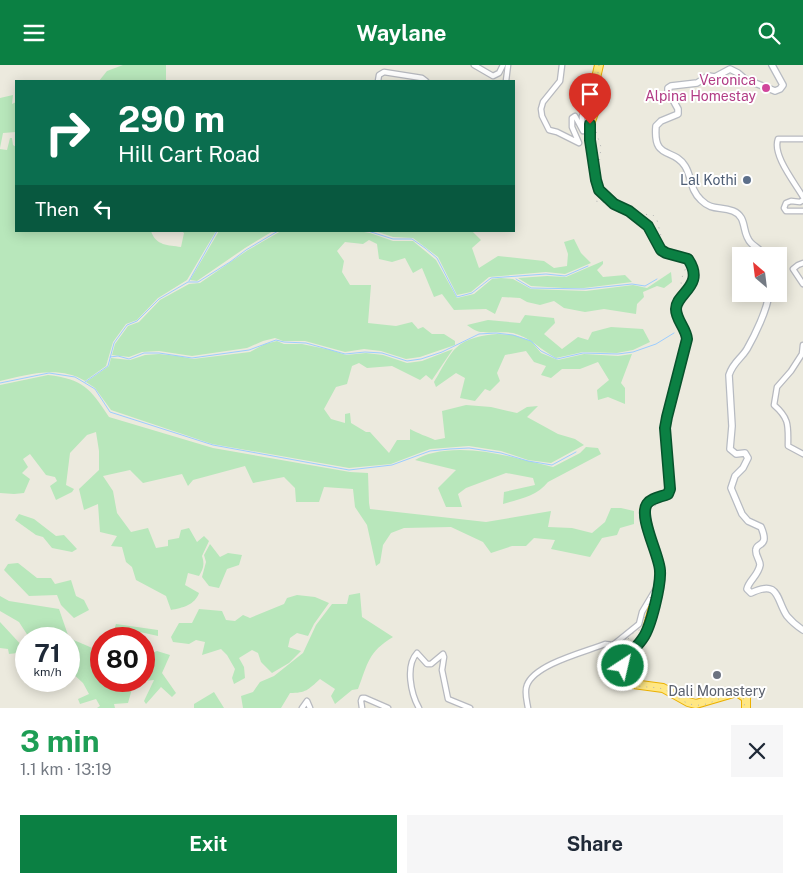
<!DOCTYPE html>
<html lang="en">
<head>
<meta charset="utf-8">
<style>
	body { margin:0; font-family:"Public Sans",sans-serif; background:#f6f6f7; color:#1f2937; height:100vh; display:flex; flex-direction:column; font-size:19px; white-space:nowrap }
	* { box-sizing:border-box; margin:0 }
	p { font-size:16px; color:#747a83 }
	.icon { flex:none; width:28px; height:28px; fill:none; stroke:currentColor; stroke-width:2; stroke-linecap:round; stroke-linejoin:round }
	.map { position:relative; height:643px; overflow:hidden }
	.side { display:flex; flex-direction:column; background:#fff; flex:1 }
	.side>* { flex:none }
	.banner { position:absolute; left:15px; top:15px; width:500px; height:152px; border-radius:0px; box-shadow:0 2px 12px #0003; background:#0b6e4f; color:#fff; overflow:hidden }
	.needle { width:32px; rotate:332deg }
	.buttons { position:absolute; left:732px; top:182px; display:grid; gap:10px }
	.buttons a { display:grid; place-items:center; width:55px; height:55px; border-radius:0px; background:#fff; box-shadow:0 2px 12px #0003; font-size:25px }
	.speed { position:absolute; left:15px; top:562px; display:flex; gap:10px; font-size:25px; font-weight:700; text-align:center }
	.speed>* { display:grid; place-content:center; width:65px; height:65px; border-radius:50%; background:#fff; box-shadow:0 2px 12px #0003; line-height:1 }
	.speed small { font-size:12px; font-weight:400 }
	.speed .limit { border:8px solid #d22; background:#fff; color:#111 }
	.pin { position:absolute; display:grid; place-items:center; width:42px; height:42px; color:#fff; margin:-51px -21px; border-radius:50% 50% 50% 0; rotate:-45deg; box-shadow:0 0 5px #0007 }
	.pin .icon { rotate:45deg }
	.me { position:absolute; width:55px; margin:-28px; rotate:35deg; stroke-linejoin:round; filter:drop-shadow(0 0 4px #0008) }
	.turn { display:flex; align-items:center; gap:18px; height:105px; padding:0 20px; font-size:22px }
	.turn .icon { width:65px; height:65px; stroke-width:2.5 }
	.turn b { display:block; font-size:35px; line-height:42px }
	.then { display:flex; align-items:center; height:48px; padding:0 20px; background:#0003; gap:10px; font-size:19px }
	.round { display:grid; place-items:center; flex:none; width:52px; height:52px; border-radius:0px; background:#f6f6f7 }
	.summary { display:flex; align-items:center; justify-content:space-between; height:85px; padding:0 20px }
	h1 { font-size:30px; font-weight:700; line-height:38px; color:#1e9e55 }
	.button { display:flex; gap:10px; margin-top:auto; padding:10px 20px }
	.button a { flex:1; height:58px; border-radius:0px; background:#0b8043; color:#fff; font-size:20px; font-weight:700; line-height:58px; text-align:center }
	.button a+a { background:#f6f6f7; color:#1f2937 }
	header { display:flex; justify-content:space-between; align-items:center; height:65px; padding:0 20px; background:#0b8043; color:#fff; font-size:22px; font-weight:700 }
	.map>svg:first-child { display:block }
	.green { fill:#b8e7bb }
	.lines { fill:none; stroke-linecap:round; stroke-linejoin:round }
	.stream { stroke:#9ccdff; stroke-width:1 }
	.street-casing { stroke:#b7b9bf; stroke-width:7 }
	.secondary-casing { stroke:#b7bbc2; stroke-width:8 }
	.highway-casing { stroke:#ebb000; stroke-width:10 }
	.street { stroke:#fff; stroke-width:4.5 }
	.secondary { stroke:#fff; stroke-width:5.5 }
	.highway { stroke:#ffe783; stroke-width:8 }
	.rail { stroke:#b3b4b4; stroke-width:1; stroke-dasharray:1 6; stroke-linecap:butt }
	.route-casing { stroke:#07532c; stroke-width:12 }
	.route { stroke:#0b8043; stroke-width:9 }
	.hotel-dot { fill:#d1479c; stroke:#fff; stroke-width:2 }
	.service-dot { fill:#5c6f8a; stroke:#fff; stroke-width:2 }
	.worship-dot { fill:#6b7280; stroke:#fff; stroke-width:2 }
	.labels { text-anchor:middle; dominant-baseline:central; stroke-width:4; stroke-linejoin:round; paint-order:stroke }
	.hotel-label { font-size:14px; fill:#b23c85; stroke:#fff; text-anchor:end }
	.service-label { font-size:14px; fill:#4e5e75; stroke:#fff; text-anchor:end }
	.worship-label { font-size:14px; fill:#5b616d; stroke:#fff }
</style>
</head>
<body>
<header><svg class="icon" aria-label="menu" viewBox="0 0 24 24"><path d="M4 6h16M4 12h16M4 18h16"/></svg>Waylane<svg class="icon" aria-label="search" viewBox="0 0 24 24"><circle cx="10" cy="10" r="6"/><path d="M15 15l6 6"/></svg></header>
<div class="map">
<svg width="803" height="643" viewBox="0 0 803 643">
	<rect width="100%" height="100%" fill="#eceade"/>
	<!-- green -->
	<g class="green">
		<polygon points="123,0 166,0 166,16 99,16 107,6"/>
		<polygon points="13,30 12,39 16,37 16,67 3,68 0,83 0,33"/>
		<path d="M10 73H12L13 80 16 82V166H151C156 181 168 180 181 182L184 168 182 166H216L187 215 158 233 137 255 126 259 113 277 106 301 85 316C58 300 28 310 0 316V84L7 85Z"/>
		<polygon points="219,166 273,166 245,183 197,216 190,215"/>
		<polygon points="281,166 358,166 370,168 393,176 413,176 436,195 457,233 474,229 492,214 501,213 513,214 531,224 586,226 633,220 647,223 671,207 672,217 664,223 657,221 643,227 644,232 637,239 636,249 604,244 585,247 564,243 554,236 540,240 527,237 520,233 502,232 495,249 486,244 454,245 442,229 434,232 422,203 413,208 405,193 392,197 379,194 377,179 369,175 363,179 345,177 337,186 344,196 342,207 350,220 371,220 368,258 396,261 412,257 418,264 423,262 432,269 444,269 455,276 455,280 420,292 406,294 381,286 364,284 345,287 305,276 283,276 275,273 263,276 247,283 192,291 159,286 142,287 129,292 112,290 115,279 128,261 139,257 160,235 189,219 200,218 248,185"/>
		<polygon points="375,166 472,166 481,175 472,183 479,203 498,191 544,196 554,203 567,201 568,189 564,177 574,174 581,188 591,198 565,209 546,207 489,212 471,227 457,230 438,192 413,173 393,172"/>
		<polygon points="603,196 603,199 597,205 603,212 625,210 632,217 584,223 564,223 531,221 518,213 547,211 566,212"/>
		<path d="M525 250 554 253 555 258 544 269 562 284 578 272 588 275 592 267 611 262 643 264 650 277 633 285 617 288 583 287 556 293C541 285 530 272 513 268 503 266 483 269 477 266 474 265 470 262 467 260L488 255 520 258Z"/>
		<path d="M497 269 514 270 531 276 541 288 558 295 584 289 618 291 632 289 621 318 625 323V339L608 332 598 335 597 325 609 315 598 297 580 304H562L551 313 541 310 546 301 534 297 526 286 505 290 497 308 500 316 490 326 485 324 475 336 460 333 465 313 456 308 436 322 434 317C439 309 449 289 456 283 466 273 483 270 497 269Z"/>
		<path d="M277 276 284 279H302L331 285 346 290 366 288 383 290 407 298 422 296 453 284 432 315 426 310 420 315 392 301 367 303 359 298 352 301 347 319 336 322 324 344 331 354 345 358V349L350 348 351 358 366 367H370L389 388 397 375H410V364C419 369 426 371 435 375L445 373 442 346 466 340 491 342 517 348 527 342 538 341 527 352 558 369 575 374 584 380 551 398 528 395 501 386 469 381 430 384 391 399 349 403 212 379 111 345 95 323 86 317 109 301 111 293 130 295 145 290 159 289 178 291 193 294 250 287 265 279Z"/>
		<path d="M48 310C83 314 90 323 109 352L213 383 350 407 368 408 369 438 370 444 486 457 551 446 548 462 572 463 592 468 605 457 611 443H621L634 446V459L620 463 617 470 602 473 590 492 551 484 555 475 534 473 526 481H512L491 488 483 477 451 462 404 463 391 468 383 480 380 498 376 501 367 460 355 442 353 424 324 422 319 437H296L295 423 284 412 253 418 245 401 193 415 188 421 182 409 143 418 130 405 103 411 113 426 117 448 131 467 148 463 156 483 168 481V475L179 473 181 465 189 463 197 477 204 471 209 476 202 491C205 500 203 504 199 511L188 508 185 520 199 528C195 540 182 543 171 545L166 531 136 515 132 502 126 497 122 482 111 481 117 471 100 467 98 439 84 445 79 424 99 405V386L96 367 87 370 70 388 66 420 74 424 72 427 56 435 50 421 57 416 55 412 46 410 30 389 23 394 28 402 22 408 30 414 24 428 14 429 0 428V320Z"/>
		<path d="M586 382 598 383 601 389 548 417C537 431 520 434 503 439L504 427 535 420 533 413 506 408 466 423 458 429 462 442H446L438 423 456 405 415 395C420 392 427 389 433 388 472 379 515 393 553 402L580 388Z"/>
		<polygon points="19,449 34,454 56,471 64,470 77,484 72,487 52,483 43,472 36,470 15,455"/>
		<polygon points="210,479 220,492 228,488 242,490 239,500 227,504 219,523 209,521 202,512 206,497 204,490"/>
		<polygon points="18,498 37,513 51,513 55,519 71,515 76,531 84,535 89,545 74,553 61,540 57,530 29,531 4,505 8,499"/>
		<path d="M360 528 362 552 393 572C368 587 368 598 358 624L352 625 335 639 331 631 335 624 320 614C308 625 306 628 290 628L281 643H243L241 631 253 627 260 617 274 611 303 588 316 560 332 539H347L349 530Z"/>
		<polygon points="297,530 315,532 329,538 314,559 308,571 297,568 290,573 288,582 301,586 289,598 272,608 261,597 258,588 252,585 239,593 244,602 245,613 234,619 232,613 235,604 227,590 221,584 202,590 205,577 196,575 189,579 173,577 171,572 179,558 192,558 199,544 222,546 226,555 235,556 243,550 250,553 284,539 287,533"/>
		<polygon points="0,531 9,536 59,544 69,573 97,585 101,582 101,616 140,616 134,617 128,638 114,639 115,643 97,643 100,641 96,634 80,639 78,634 89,629 83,618 69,605 69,574 30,574 19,557 0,546"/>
		<polygon points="0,557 25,584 26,587 9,589 8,584 0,583"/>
		<polygon points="116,559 158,565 158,571 140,567 138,572 140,574 111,574"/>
		<polygon points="144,578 146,590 157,586 170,590 162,608 176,628 172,632 161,622 146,639 144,636 154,615 144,616"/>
		<polygon points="214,627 224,643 194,643 194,639"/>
	</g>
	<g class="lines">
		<!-- stream -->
		<g class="stream">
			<polyline points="368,166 393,174 412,174 425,183 437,193 457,232 472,228 491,213 546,209 565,211 588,201"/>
			<polyline points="516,214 531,223 585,224 632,219 645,221 657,214"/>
			<polyline points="189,216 217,166"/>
			<polyline points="110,292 118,291 129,294 144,288 159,288 192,293 249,285 276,275 284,277 306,278 345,289 365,287 382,288 407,296 421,294 442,287 479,269 496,268 513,270 531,276 541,286 557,294 583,288 618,289 633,287 656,279 674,268"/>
			<polyline points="85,317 108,301 114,278 127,260 137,256 159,234 188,217 198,217 230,197 246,185 278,166"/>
			<polyline points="0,318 49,308 75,312 95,324 110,347 213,380 349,405 392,400 430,386 450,384 469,383 501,388 528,396 552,400 576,387"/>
		</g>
		<!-- street casing -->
		<g class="street-casing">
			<g id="street">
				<polyline points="474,0 493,11 499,8 503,0"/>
				<polyline points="562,0 560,16 543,37 541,44 542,51 549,65 557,67 579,78 572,62 572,53 575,51 583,66 585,65 582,57 582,51 585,45 595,46"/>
				<polyline points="378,16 379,10 384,7 422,13 426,16"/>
				<polyline points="506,16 508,0"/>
				<path d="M803 74H778C772 90 795 118 803 132"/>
				<polyline points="803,135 800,137 791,136 786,138 784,143 786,146 803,146"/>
				<polyline points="803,198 798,200 793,204 803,219"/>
				<path d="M803 280 802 289 791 306 777 322 774 340C790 354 788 361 788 381L803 389"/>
				<polyline points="302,643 307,636 310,643"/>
				<polyline points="362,643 361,636 362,633 365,633 388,643"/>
				<path d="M419 643C411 629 405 601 417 588L427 599H431L443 589 444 592 442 605 448 634 470 643"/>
				<path d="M528 643C527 636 524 627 527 620 535 599 585 587 605 579L613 580 639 559 642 547 657 522"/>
			</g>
		</g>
		<!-- secondary casing -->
		<g class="secondary-casing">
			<g id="secondary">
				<path d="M764 191C761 184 756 183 751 178 741 168 748 152 733 146 720 141 712 146 701 135 690 125 692 112 685 101 673 82 653 96 656 61L661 56 678 49V44L668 26V23L671 21 697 18 708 11 715 12 730 4 738 8 745 14 775 26 780 24 783 20 772 0"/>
				<path d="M769 229C767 245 755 270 747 284 741 294 733 297 729 310L732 361 730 384 736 389 745 388 748 393 743 403 735 411 731 423 742 449 748 456 761 462C770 483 756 477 756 485 755 490 760 495 760 500 758 511 749 515 747 524L751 528C780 514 776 535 787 551 792 557 797 561 803 565"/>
			</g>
		</g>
		<!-- highway casing -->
		<g class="highway-casing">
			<path id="highway" d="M599 0 596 13 599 34 590 59V75L596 115 599 125 614 139 629 146 648 161 661 185 666 188 688 194C706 221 676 228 676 244 676 255 686 263 687 274L667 352 665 363 670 424 668 429 651 435 646 440 644 446 651 475 659 497 660 517 645 571 625 594 623 601 624 607 633 619 663 623 688 637 696 639 737 627 746 633V643"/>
		</g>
		<!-- street -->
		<use href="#street" class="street"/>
		<!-- secondary -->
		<use href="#secondary" class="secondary"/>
		<!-- highway -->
		<use href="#highway" class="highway"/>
		<!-- rail -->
		<path class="rail" d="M599 0 596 23 600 35 592 54 601 82 596 128 597 137H610L616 147 653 150 657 155 664 183 681 190 687 200 681 215 682 234 676 243 690 273 668 363 672 425 668 431 647 447 651 475 658 506 641 564 632 569 618 587 619 600 628 619C640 623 651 621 663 624 676 629 685 642 701 640 713 639 724 629 737 628L745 635 744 643"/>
	</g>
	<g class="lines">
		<!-- route casing -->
		<g class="route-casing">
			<path id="route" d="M590 59V75L596 115 599 125 614 139 629 146 648 161 661 185 666 188 688 194C706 221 676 228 676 244 676 255 686 263 687 274L667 352 665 363 670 424 668 429C661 432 651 433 647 439 638 452 660 491 660 506 661 520 651 562 643 573 637 583 626 589 623 601"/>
		</g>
		<!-- route -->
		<use href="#route" class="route"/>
	</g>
	<!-- markers -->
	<circle class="hotel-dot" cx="766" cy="23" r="5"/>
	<circle class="service-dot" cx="747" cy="115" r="5"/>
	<circle class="worship-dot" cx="717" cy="610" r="5"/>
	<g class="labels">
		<!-- hotel labels -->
		<g class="hotel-label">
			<text x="756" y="15">Veronica<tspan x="756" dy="16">Alpina Homestay</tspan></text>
		</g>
		<!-- service labels -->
		<g class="service-label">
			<text x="737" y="115">Lal Kothi</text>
		</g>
		<!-- worship labels -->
		<g class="worship-label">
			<text x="717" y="626">Dali Monastery</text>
		</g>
	</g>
</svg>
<div class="buttons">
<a><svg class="needle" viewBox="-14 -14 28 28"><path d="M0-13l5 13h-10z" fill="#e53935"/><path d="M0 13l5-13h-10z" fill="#747a83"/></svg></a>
</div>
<div class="speed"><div>71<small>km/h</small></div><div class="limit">80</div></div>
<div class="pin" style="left:590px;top:59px;background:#d93025"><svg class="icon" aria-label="arrive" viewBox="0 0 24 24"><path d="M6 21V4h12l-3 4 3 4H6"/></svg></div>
<svg class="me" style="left:623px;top:601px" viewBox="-20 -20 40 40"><circle r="17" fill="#0b8043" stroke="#fff" stroke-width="3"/><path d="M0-11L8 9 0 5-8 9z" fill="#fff"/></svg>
<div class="banner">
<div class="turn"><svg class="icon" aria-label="right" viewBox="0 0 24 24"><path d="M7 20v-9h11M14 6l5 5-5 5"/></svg><div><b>290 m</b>Hill Cart Road</div></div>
<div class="then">Then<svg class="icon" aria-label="left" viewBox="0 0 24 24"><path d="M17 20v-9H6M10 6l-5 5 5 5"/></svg></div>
</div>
</div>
<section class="side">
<div class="summary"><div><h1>3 min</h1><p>1.1 km · 13:19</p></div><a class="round"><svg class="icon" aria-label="close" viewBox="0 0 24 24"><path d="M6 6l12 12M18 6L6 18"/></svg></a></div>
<div class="button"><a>Exit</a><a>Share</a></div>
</section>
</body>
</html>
